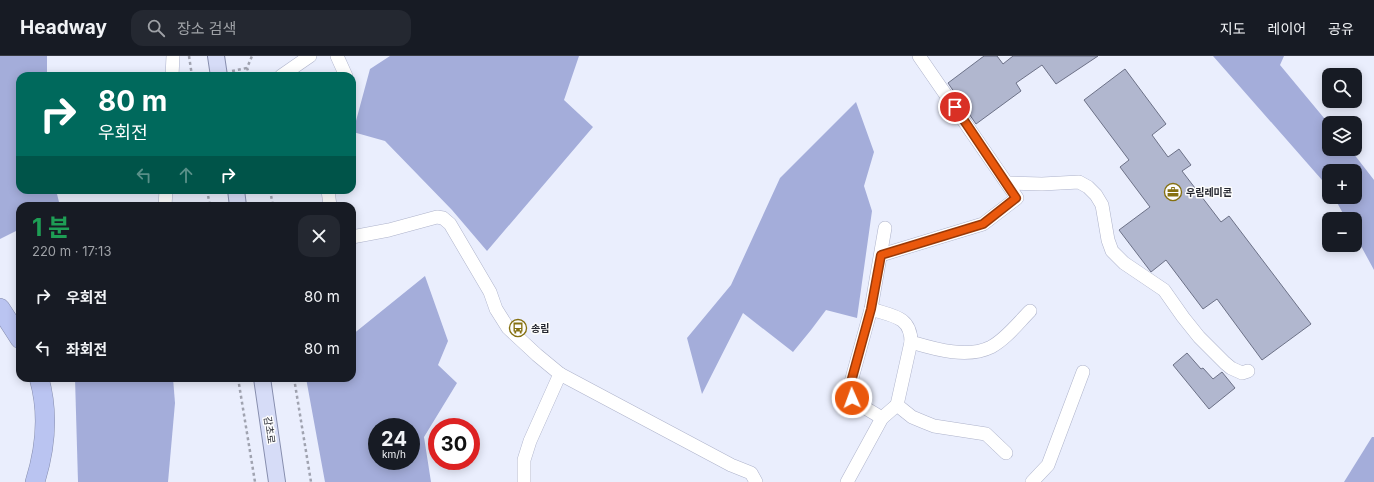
<!DOCTYPE html>
<html lang="ko">
<head>
<meta charset="utf-8">
<style>
	body { margin:0; font-family:Inter,"Noto Sans KR",sans-serif; background:#242831; color:#f1f3f6; height:100vh; display:flex; flex-direction:column; font-size:15px; white-space:nowrap }
	* { box-sizing:border-box; margin:0 }
	p { font-size:13px; color:#9ea1a6 }
	.icon { flex:none; width:22px; height:22px; fill:none; stroke:currentColor; stroke-width:2; stroke-linecap:round; stroke-linejoin:round }
	.map { position:relative; flex:1; overflow:hidden }
	.panel { position:absolute; left:16px; top:146px; width:340px; height:180px; display:flex; flex-direction:column; background:#171b24; border-radius:12px; box-shadow:0 2px 10px #0003 }
	.panel>* { flex:none }
	.guide { position:absolute; left:16px; top:16px; width:340px; height:122px; border-radius:12px; box-shadow:0 2px 10px #0003; background:#00695c; color:#fff; overflow:hidden }
	.tools { position:absolute; left:1322px; top:12px; display:grid; gap:8px }
	.tools a { display:grid; place-items:center; width:40px; height:40px; border-radius:8px; background:#171b24; box-shadow:0 2px 10px #0003; font-size:20px }
	.speed { position:absolute; left:368px; top:362px; display:flex; gap:8px; font-size:20px; font-weight:700; text-align:center }
	.speed>* { display:grid; place-content:center; width:52px; height:52px; border-radius:50%; background:#171b24; box-shadow:0 2px 10px #0003; line-height:1 }
	.speed small { font-size:10px; font-weight:400 }
	.speed .limit { border:6px solid #d22; background:#fff; color:#111 }
	.pin { position:absolute; display:grid; place-items:center; width:34px; height:34px; color:#fff; margin:-17px; border:2px solid #fff; border-radius:50%; box-shadow:0 1px 4px #0007 }
	.me { position:absolute; width:44px; margin:-22px; rotate:358deg; stroke-linejoin:round; filter:drop-shadow(0 0 3px #0008) }
	.turn { display:flex; align-items:center; gap:14px; height:84px; padding:0 16px; font-size:18px }
	.turn .icon { width:52px; height:52px; stroke-width:2.5 }
	.turn b { display:block; font-size:28px; line-height:34px }
	.lanes { display:flex; align-items:center; height:38px; padding:0 16px; background:#0003; justify-content:center; gap:20px; direction:ltr }
	.lanes .off { opacity:.35 }
	.round { display:grid; place-items:center; flex:none; width:42px; height:42px; border-radius:12px; background:#242831 }
	.head { display:flex; align-items:center; justify-content:space-between; height:68px; padding:0 16px }
	h1 { font-size:24px; font-weight:700; line-height:30px; color:#1e9e55 }
	ul { padding:0; list-style:none }
	li { display:flex; align-items:center; gap:12px; height:52px; padding:0 16px }
	li div { flex:1 }
	li b { display:block; font-size:15px }
	li em { font-style:normal }
	header { display:flex; align-items:center; gap:24px; box-sizing:border-box; height:56px; padding:0 20px; background:#171b24; border-bottom:1px solid #363941 }
	header strong { font-size:19px }
	nav { display:flex; gap:22px; margin-inline-start:auto; font-size:14px }
	.search { width:280px; height:36px; background:#242831; display:flex; align-items:center; gap:10px; box-sizing:border-box; padding:0 14px; border-radius:12px; color:#9ea1a6; font-size:15px }
	.map>svg:first-child { display:block }
	.forest { fill:#a4adda; fill-rule:evenodd }
	.building { fill:#b1b7cf; stroke:#6c7187 }
	.lines { fill:none; stroke-linecap:round; stroke-linejoin:round }
	.minor-casing { stroke:#aeb3cb; stroke-width:14 }
	.major-casing { stroke:#868dad; stroke-width:18 }
	.highway-casing { stroke:#868dad; stroke-width:20 }
	.path { stroke:#a0a3b0; stroke-width:2.5; stroke-dasharray:3 3; stroke-linecap:butt }
	.minor { stroke:#fff; stroke-width:13 }
	.major { stroke:#d6dcf7; stroke-width:16 }
	.highway { stroke:#bac4f1; stroke-width:19 }
	.route-casing { stroke:#983908; stroke-width:10 }
	.route { stroke:#ea580c; stroke-width:7 }
	.labels { text-anchor:middle; dominant-baseline:central; stroke-width:3; stroke-linejoin:round; paint-order:stroke }
	.poi-label { font-size:10px; font-weight:bold; fill:#24262f; stroke:#fcfcfc; text-anchor:start }
	.street-label { font-size:10px; fill:#24262f; stroke:#fcfcfc }
</style>
</head>
<body>
<header>
<strong>Headway</strong>
<div class="search"><svg class="icon" aria-label="search" viewBox="0 0 24 24"><circle cx="10" cy="10" r="6"/><path d="M15 15l6 6"/></svg>장소 검색</div>
<nav><a>지도</a><a>레이어</a><a>공유</a></nav>
</header>
<div class="map">
<svg width="1374" height="426" viewBox="0 0 1374 426">
	<rect width="100%" height="100%" fill="#eaeefd"/>
	<!-- forest -->
	<g class="forest">
		<polygon points="0,0 47,0 47,20 20,20 20,134 56,134 60,150 20,150 20,173 0,183"/>
		<polygon points="390,0 579,0 564,44 593,71 487,195 452,154 385,85 353,76 370,13"/>
		<polygon points="1213,0 1284,0 1280,9 1329,68 1329,93 1350,93 1374,124 1374,214 1355,179 1355,163 1346,163 1334,141 1355,141 1355,115 1329,115 1329,132"/>
		<polygon points="856,46 874,96 864,130 872,155 857,262 826,254 811,274 793,296 743,257 702,338 687,282 731,229 780,122"/>
		<path d="M425 220 448 285 438 309 457 327 424 381 431 426H325L306 322H352V279ZM377 371H411V405H377Z"/>
		<polygon points="75,322 173,322 175,347 168,426 78,426"/>
		<polygon points="1372,381 1374,381 1374,426 1344,426"/>
	</g>
	<!-- building -->
	<g class="building">
		<polygon points="984,0 997,0 1003,8 1013,0 1098,0 1056,28 1042,9 1016,27 1021,35 976,68 948,27"/>
		<polygon points="1125,13 1166,68 1152,79 1168,101 1179,93 1191,109 1182,115 1221,166 1229,160 1311,268 1262,304 1217,243 1203,253 1166,204 1151,216 1119,174 1150,151 1120,111 1129,104 1084,44"/>
		<polygon points="1187,297 1201,313 1203,312 1213,323 1222,316 1235,332 1209,353 1173,309"/>
	</g>
	<g class="lines">
		<!-- minor casing -->
		<g class="minor-casing">
			<g id="minor">
				<polyline points="337,0 346,20"/>
				<polyline points="172,20 173,0"/>
				<polyline points="281,20 310,0"/>
				<polyline points="1008,127 1042,128 1079,126 1088,131 1096,139 1102,149 1108,184 1112,195 1124,207 1164,234 1183,261 1199,281 1225,307 1231,312 1242,317 1248,315"/>
				<polyline points="328,134 330,150"/>
				<polyline points="165,150 166,134"/>
				<polyline points="352,181 389,174 437,161 443,162 450,168 490,236 496,253 508,272 537,299 560,318 530,385 524,404 524,426"/>
				<polyline points="881,199 983,168 1017,142 919,0"/>
				<path d="M871 253C892 260 911 260 911 286 935 293 967 303 991 291 1006 283 1018 267 1030 255"/>
				<polyline points="560,318 731,409 751,417 756,426"/>
				<polyline points="897,349 911,286"/>
				<polyline points="882,362 857,347 852,342 851,326 871,253 885,172"/>
				<polyline points="847,426 882,362 897,349 912,361 924,366 934,370 986,378 1006,397"/>
				<polyline points="1032,426 1048,409 1083,316"/>
			</g>
		</g>
		<!-- major casing -->
		<g class="major-casing">
			<g id="major">
				<polyline points="216,0 219,20"/>
				<polyline points="236,134 238,150"/>
				<polyline points="262,322 277,426"/>
			</g>
		</g>
		<!-- highway casing -->
		<g class="highway-casing">
			<g id="highway">
				<polyline points="0,252 20,283"/>
				<path d="M35 426C46 391 49 357 39 322"/>
			</g>
		</g>
		<!-- path -->
		<g class="path">
			<polyline points="189,0 192,20"/>
			<polyline points="232,15 247,12"/>
			<polyline points="250,20 247,12 252,0"/>
			<polyline points="207,134 210,150"/>
			<polyline points="270,134 273,150"/>
			<polyline points="238,322 255,426"/>
			<polyline points="294,322 311,426"/>
		</g>
		<!-- minor -->
		<use href="#minor" class="minor"/>
		<!-- major -->
		<use href="#major" class="major"/>
		<!-- highway -->
		<use href="#highway" class="highway"/>
	</g>
	<g class="lines">
		<!-- route casing -->
		<g class="route-casing">
			<polyline id="route" points="852,342 851,326 871,253 881,199 983,168 1016,142 955,51"/>
		</g>
		<!-- route -->
		<use href="#route" class="route"/>
	</g>
	<!-- icons -->
	<defs>
		<g id="office-ring" transform="scale(0.9)"><circle r="9.5" fill="#fcfcfc" stroke="#857010" stroke-width="1.5"/><path d="M-6-3h4V-5.5h4V-3h4V5H-6ZM-1-4.5V-3h2v-1.5ZM-6 0V1H6V0Z" fill="#857010"/></g>
		<g id="bus-ring" transform="scale(0.9)"><circle r="9.5" fill="#fcfcfc" stroke="#857010" stroke-width="1.5"/><path d="M-5-6H5V4H4V6H2V4H-2V6H-4V4H-5ZM-3.5-4V0h7V-4ZM-3.5 1.2v1.5H-2V1.2ZM2 1.2v1.5H3.5V1.2Z" fill="#857010"/></g>
	</defs>
	<g fill-rule="evenodd">
		<use href="#office-ring" x="1173" y="136"/>
		<use href="#bus-ring" x="518" y="272"/>
	</g>
	<g class="labels">
		<!-- poi labels -->
		<g class="poi-label">
			<text x="1186" y="136">우림레미콘</text>
			<text x="531" y="272">송림</text>
		</g>
		<!-- street labels -->
		<g class="street-label">
			<text transform="translate(270 374) rotate(82)">감초로</text>
		</g>
	</g>
</svg>
<div class="tools">
<a><svg class="icon" aria-label="search" viewBox="0 0 24 24"><circle cx="10" cy="10" r="6"/><path d="M15 15l6 6"/></svg></a>
<a><svg class="icon" aria-label="layers" viewBox="0 0 24 24"><path d="M12 4l9 5-9 5-9-5zM3 14l9 5 9-5"/></svg></a>
<a>+</a>
<a>−</a>
</div>
<div class="speed"><div>24<small>km/h</small></div><div class="limit">30</div></div>
<div class="pin" style="left:955px;top:51px;background:#d93025"><svg class="icon" aria-label="arrive" viewBox="0 0 24 24"><path d="M6 21V4h12l-3 4 3 4H6"/></svg></div>
<svg class="me" style="left:852px;top:342px" viewBox="-20 -20 40 40"><circle r="17" fill="#ea580c" stroke="#fff" stroke-width="3"/><path d="M0-11L8 9 0 5-8 9z" fill="#fff"/></svg>
<div class="guide">
<div class="turn"><svg class="icon" aria-label="right" viewBox="0 0 24 24"><path d="M7 20v-9h11M14 6l5 5-5 5"/></svg><div><b>80 m</b>우회전</div></div>
<div class="lanes"><svg class="icon off" aria-label="left" viewBox="0 0 24 24"><path d="M17 20v-9H6M10 6l-5 5 5 5"/></svg><svg class="icon off" aria-label="ahead" viewBox="0 0 24 24"><path d="M12 20V5M6 11l6-6 6 6"/></svg><svg class="icon" aria-label="right" viewBox="0 0 24 24"><path d="M7 20v-9h11M14 6l5 5-5 5"/></svg></div>
</div>
<section class="panel">
<div class="head"><div><h1>1 분</h1><p>220 m · 17:13</p></div><a class="round"><svg class="icon" aria-label="close" viewBox="0 0 24 24"><path d="M6 6l12 12M18 6L6 18"/></svg></a></div>
<ul>
<li><svg class="icon" aria-label="right" viewBox="0 0 24 24"><path d="M7 20v-9h11M14 6l5 5-5 5"/></svg><div><b>우회전</b></div><em>80 m</em></li>
<li><svg class="icon" aria-label="left" viewBox="0 0 24 24"><path d="M17 20v-9H6M10 6l-5 5 5 5"/></svg><div><b>좌회전</b></div><em>80 m</em></li>
</ul>
</section>
</div>
</body>
</html>
